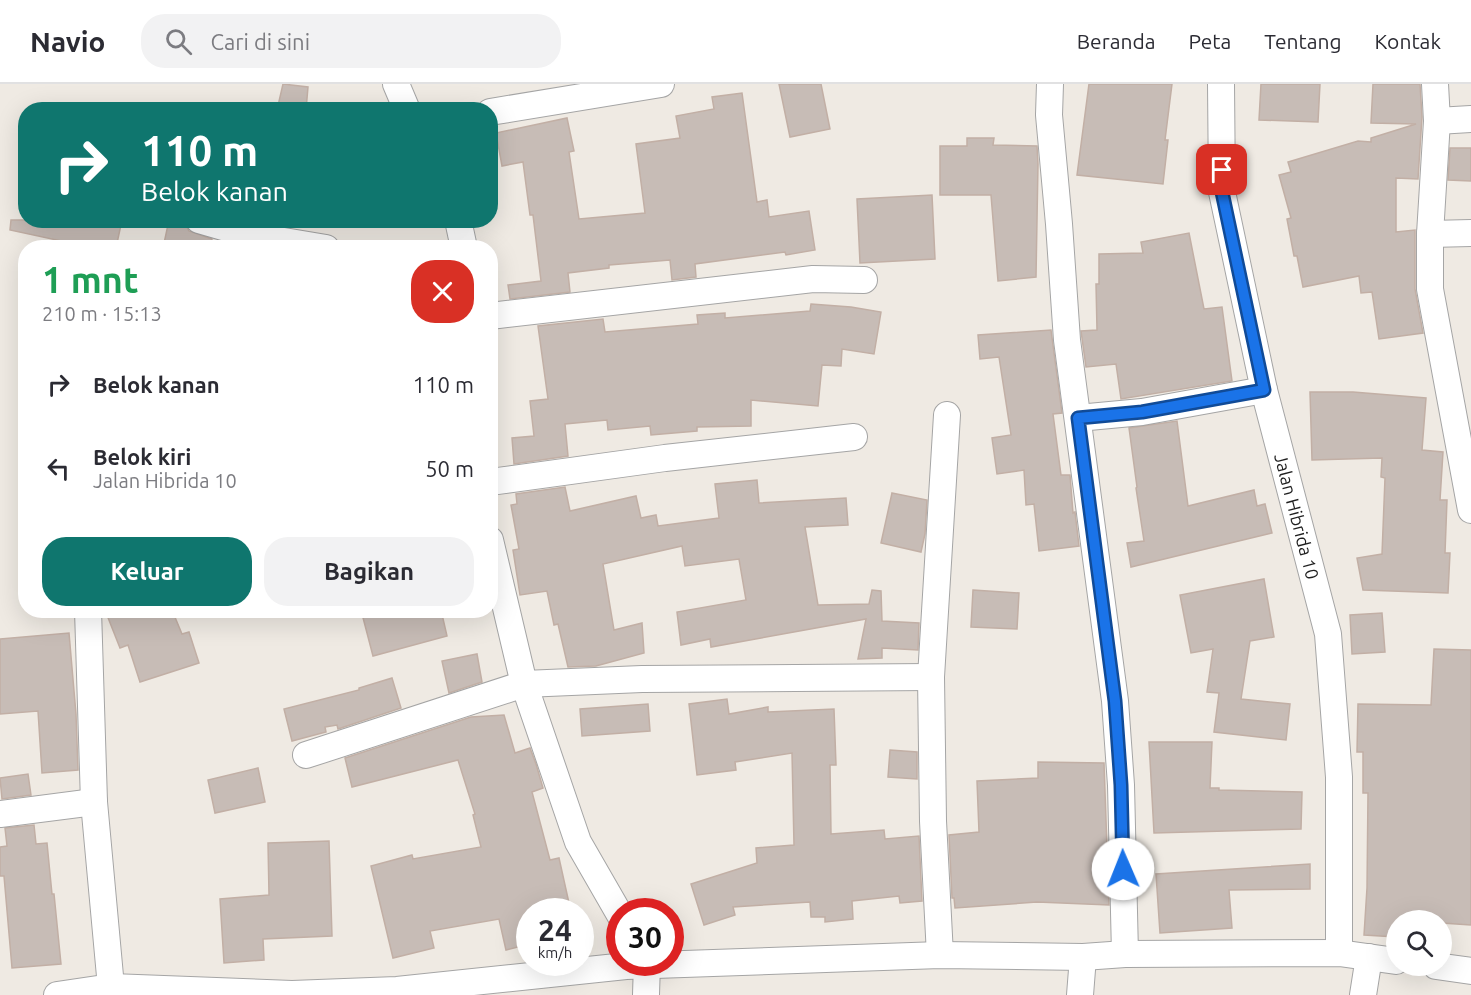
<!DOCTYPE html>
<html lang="id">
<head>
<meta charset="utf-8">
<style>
	body { margin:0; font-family:Ubuntu,sans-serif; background:#f2f2f3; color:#2b2b33; height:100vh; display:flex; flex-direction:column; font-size:22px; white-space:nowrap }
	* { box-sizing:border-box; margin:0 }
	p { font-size:20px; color:#7c7c81 }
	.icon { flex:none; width:33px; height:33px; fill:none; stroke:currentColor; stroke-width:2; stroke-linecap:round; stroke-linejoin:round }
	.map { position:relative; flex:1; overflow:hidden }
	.drawer { position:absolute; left:18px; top:156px; width:480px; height:378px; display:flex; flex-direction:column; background:#fff; border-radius:24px; box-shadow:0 6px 24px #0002 }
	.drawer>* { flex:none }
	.guide { position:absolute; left:18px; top:18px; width:480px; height:126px; border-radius:24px; box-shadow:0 6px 24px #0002; background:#0f766e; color:#fff; overflow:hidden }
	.tools { position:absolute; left:1386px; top:826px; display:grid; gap:12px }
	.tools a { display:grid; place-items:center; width:66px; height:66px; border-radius:50%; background:#fff; box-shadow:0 6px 24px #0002; font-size:30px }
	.speed { position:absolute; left:516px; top:814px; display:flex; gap:12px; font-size:30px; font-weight:700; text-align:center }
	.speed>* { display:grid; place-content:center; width:78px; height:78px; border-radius:50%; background:#fff; box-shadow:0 6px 24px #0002; line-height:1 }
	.speed small { font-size:15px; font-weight:400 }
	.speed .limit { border:9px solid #d22; background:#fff; color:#111 }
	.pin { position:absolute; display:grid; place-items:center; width:51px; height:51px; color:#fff; margin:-26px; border-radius:12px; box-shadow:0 3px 9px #0006 }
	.me { position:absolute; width:66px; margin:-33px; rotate:359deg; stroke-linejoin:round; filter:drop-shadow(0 0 4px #0008) }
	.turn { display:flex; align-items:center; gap:21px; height:126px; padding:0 24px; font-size:27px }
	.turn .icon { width:78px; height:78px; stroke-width:2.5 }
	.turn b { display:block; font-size:42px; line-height:51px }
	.round { display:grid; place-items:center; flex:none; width:63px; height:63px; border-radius:24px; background:#f2f2f3 }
	.overview { display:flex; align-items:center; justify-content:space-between; height:102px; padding:0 24px }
	h1 { font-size:36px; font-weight:700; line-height:45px; color:#1e9e55 }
	.action { display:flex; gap:12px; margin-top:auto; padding:12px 24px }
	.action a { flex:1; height:69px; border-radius:24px; background:#0f766e; color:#fff; font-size:24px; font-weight:700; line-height:69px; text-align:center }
	.action a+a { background:#f2f2f3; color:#2b2b33 }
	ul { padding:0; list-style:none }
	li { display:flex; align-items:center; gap:18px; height:84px; padding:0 24px }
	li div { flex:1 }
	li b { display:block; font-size:22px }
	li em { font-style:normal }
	header { display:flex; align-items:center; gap:36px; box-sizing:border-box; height:84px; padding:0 30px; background:#fff; border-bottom:2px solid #e1e1e2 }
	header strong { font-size:28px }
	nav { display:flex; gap:33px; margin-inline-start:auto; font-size:21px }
	.search { width:420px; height:54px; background:#f2f2f3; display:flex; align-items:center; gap:15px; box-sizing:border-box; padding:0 21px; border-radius:24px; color:#7c7c81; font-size:22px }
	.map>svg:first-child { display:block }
	.building { fill:#c7bcb6; stroke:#c2afa5; stroke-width:1.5 }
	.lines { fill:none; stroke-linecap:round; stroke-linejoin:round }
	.minor-casing { stroke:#a5a5a5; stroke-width:28 }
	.minor { stroke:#fff; stroke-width:26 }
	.route-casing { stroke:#114b97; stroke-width:15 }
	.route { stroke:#1a73e8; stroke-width:10 }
	.labels { text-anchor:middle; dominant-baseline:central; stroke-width:5; stroke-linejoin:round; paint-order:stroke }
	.street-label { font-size:18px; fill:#1e1e1e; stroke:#fff }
</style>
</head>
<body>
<header>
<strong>Navio</strong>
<div class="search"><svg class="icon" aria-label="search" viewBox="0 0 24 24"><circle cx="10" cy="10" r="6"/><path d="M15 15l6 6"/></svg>Cari di sini</div>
<nav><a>Beranda</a><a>Peta</a><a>Tentang</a><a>Kontak</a></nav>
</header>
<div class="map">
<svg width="1471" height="911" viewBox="0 0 1471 911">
	<rect width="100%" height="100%" fill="#efeae3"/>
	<!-- building -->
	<g class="building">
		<polygon points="283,0 308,3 306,26 277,26"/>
		<polygon points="779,0 821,0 830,45 790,53"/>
		<polygon points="1089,0 1172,0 1165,56 1168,56 1163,100 1077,91"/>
		<polygon points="1261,0 1320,0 1318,38 1259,36"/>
		<polygon points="1373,0 1420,0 1422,33 1418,95 1396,94 1396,148 1415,146 1415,205 1423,249 1379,255 1372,208 1361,209 1359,192 1303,203 1297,172 1294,172 1287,135 1291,134 1279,91 1291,88 1288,78 1358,57 1371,58 1371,54 1416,40 1371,39"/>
		<polygon points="742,9 757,118 767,116 769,133 809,127 815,166 786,171 785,168 695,180 696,193 672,196 670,176 609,181 609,184 568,189 570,208 510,215 508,201 541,197 533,131 530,131 523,78 502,82 496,49 567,34 574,67 569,68 579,135 645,129 636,60 680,54 676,32 714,25 712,13"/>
		<polygon points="967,54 994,54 993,61 1037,62 1038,80 1036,193 998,197 991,111 940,111 940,62 967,62"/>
		<polygon points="1450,64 1471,64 1471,97 1448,96"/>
		<polygon points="932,111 935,175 860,179 857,115"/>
		<polygon points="11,136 122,136 116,164 79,164 80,161 10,146"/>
		<polygon points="169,136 184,137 189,147 212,155 210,164 163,164"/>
		<polygon points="1189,149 1204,225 1222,223 1232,297 1121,315 1116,280 1086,283 1081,247 1097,246 1096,200 1099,200 1099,170 1143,169 1141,158"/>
		<polygon points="811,220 851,223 881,228 874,270 842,265 841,282 822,281 818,322 751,316 751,342 697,343 697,347 651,351 650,342 608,346 607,336 565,340 568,372 514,380 512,354 534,352 530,317 548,315 538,242 603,235 605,248 698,240 697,231 725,229 725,234 810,227"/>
		<polygon points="1051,246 1062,329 1053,330 1061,391 1070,391 1073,429 1075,428 1079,462 1039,467 1034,420 1026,421 1024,386 997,390 992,354 1011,351 999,273 980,275 978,251"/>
		<polygon points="1310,308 1353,308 1426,314 1422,366 1443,368 1440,416 1447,416 1445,469 1450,469 1448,509 1363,506 1357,474 1382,470 1385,394 1381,393 1382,374 1312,376"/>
		<polygon points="1177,337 1188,422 1254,406 1257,422 1265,420 1272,449 1131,483 1127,459 1144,457 1136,404 1137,403 1129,344"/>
		<polygon points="757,396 759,419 846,414 848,441 805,443 818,521 869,520 872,506 881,507 882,537 919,539 918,566 882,564 882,574 858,575 866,535 711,563 710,555 681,561 677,528 746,516 739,475 685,482 682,462 603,480 614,546 642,539 644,569 596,582 568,583 558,540 554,541 547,507 520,511 513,466 519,465 511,421 517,420 516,410 565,403 570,427 636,412 641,434 656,431 658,442 719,434 715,400"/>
		<polygon points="892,409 927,416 925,450 921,468 881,459"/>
		<polygon points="1264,495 1274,553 1250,557 1241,615 1290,620 1286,656 1214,648 1219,609 1207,608 1213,565 1191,569 1180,511"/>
		<polygon points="973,506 1019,509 1017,545 971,543"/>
		<polygon points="105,526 172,526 182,550 189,548 199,579 140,598 128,561 120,564"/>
		<polygon points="361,526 441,526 447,552 373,572"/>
		<polygon points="1382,529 1385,568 1352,570 1350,531"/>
		<polygon points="69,549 76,630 78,686 42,689 38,627 0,630 0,555"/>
		<polygon points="1434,565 1471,566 1471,841 1442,839 1442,837 1396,837 1396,853 1364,851 1367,804 1368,709 1363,709 1363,668 1357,668 1358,620 1431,621"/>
		<polygon points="477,570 482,598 449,609 442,577"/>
		<polygon points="392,594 401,624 338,645 337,641 325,643 326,648 292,657 284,625 359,606 359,604"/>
		<polygon points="727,615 729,630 768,623 768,628 834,625 836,681 830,681 831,750 884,746 885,755 919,752 922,817 900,819 899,812 852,817 853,835 825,838 825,833 811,833 810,818 733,823 735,831 704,841 691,800 757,779 756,764 794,761 792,669 735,678 736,686 697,691 689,620"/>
		<polygon points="648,620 650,647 582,652 580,625"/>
		<polygon points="504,631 515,669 530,664 536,680 543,704 532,708 550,776 559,774 571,828 530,828 530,860 506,866 499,835 430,847 434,864 393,874 371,782 412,771 413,775 481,763 473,731 475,730 458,676 352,703 345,674 471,633"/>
		<polygon points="1149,658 1212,658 1210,704 1219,704 1219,706 1302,708 1301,745 1154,749"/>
		<polygon points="890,666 917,668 917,695 888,693"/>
		<polygon points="1038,678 1104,679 1109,821 1037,818 955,824 954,814 952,814 949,751 979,748 977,697 1038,694"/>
		<polygon points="258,684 265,718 215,729 208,696"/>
		<polygon points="28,690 31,711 2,715 0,694"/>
		<polygon points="34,741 36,760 47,759 52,810 54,810 61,880 12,884 4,792 0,792 0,763 7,762 5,744"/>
		<polygon points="329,757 332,852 263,855 264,876 224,879 220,815 269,811 268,759"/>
		<polygon points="1310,780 1310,805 1229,806 1232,844 1160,849 1156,790"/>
	</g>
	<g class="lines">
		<!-- minor casing -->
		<g class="minor-casing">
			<g id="minor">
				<polyline points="396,0 407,26"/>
				<polyline points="1050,0 1049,31 1059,140 1067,256 1115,617 1121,701 1125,870"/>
				<path id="s1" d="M1221 0 1222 108 1264 306 1328 550 1339 693V869"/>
				<polyline points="1435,0 1437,37 1430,150 1430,205 1471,426"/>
				<polyline points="490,28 661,0"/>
				<polyline points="1437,37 1471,35"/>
				<polyline points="199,136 254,152 326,164"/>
				<polyline points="458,136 464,164"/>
				<polyline points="1430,150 1471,149"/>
				<polyline points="490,232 813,195 864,196"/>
				<polyline points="1078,334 1142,328 1264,306"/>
				<polyline points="490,398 665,374 854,353"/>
				<polyline points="490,456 524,600 578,758 620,831"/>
				<polyline points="88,526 94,718 111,903"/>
				<polyline points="306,671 524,600 642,595 931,593"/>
				<polyline points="0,730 94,718"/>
				<polyline points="940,871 933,737 931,593 947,331"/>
				<polyline points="1436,882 1471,887"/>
				<polyline points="57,911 111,903 292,910 397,906 626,882 940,871 1083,873 1125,870 1339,869 1396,877"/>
				<polyline points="646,911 647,879"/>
				<polyline points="1080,911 1083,873"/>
				<polyline points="1363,911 1369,873"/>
			</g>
		</g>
		<!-- minor -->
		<use href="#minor" class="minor"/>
	</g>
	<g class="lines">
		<!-- route casing -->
		<g class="route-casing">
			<polyline id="route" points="1123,785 1121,701 1115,617 1078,334 1142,328 1264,306 1222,108 1222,86"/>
		</g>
		<!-- route -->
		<use href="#route" class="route"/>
	</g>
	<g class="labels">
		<!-- street labels -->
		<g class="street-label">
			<text stroke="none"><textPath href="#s1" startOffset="441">Jalan Hibrida 10</textPath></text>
		</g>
	</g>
</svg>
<div class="tools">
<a><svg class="icon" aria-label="search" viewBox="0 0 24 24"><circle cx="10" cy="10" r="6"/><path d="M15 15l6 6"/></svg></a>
</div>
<div class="speed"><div>24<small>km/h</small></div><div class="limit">30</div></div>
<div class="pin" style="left:1222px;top:86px;background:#d93025"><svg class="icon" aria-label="arrive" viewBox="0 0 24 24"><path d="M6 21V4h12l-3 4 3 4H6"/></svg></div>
<svg class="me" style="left:1123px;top:785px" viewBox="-20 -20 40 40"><circle r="19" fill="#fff"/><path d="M0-13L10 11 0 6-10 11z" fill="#1a73e8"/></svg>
<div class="guide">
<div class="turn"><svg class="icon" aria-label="right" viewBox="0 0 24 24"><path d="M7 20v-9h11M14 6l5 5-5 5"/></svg><div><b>110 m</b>Belok kanan</div></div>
</div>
<section class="drawer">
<div class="overview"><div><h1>1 mnt</h1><p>210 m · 15:13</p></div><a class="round" style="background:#d93025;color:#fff"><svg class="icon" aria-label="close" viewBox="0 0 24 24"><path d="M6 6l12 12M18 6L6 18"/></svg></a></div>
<ul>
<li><svg class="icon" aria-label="right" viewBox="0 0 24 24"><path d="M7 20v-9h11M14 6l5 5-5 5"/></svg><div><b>Belok kanan</b></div><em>110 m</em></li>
<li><svg class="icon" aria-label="left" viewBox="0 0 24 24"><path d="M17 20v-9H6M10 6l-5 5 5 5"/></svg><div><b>Belok kiri</b><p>Jalan Hibrida 10</p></div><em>50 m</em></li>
</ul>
<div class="action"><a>Keluar</a><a>Bagikan</a></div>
</section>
</div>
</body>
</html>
